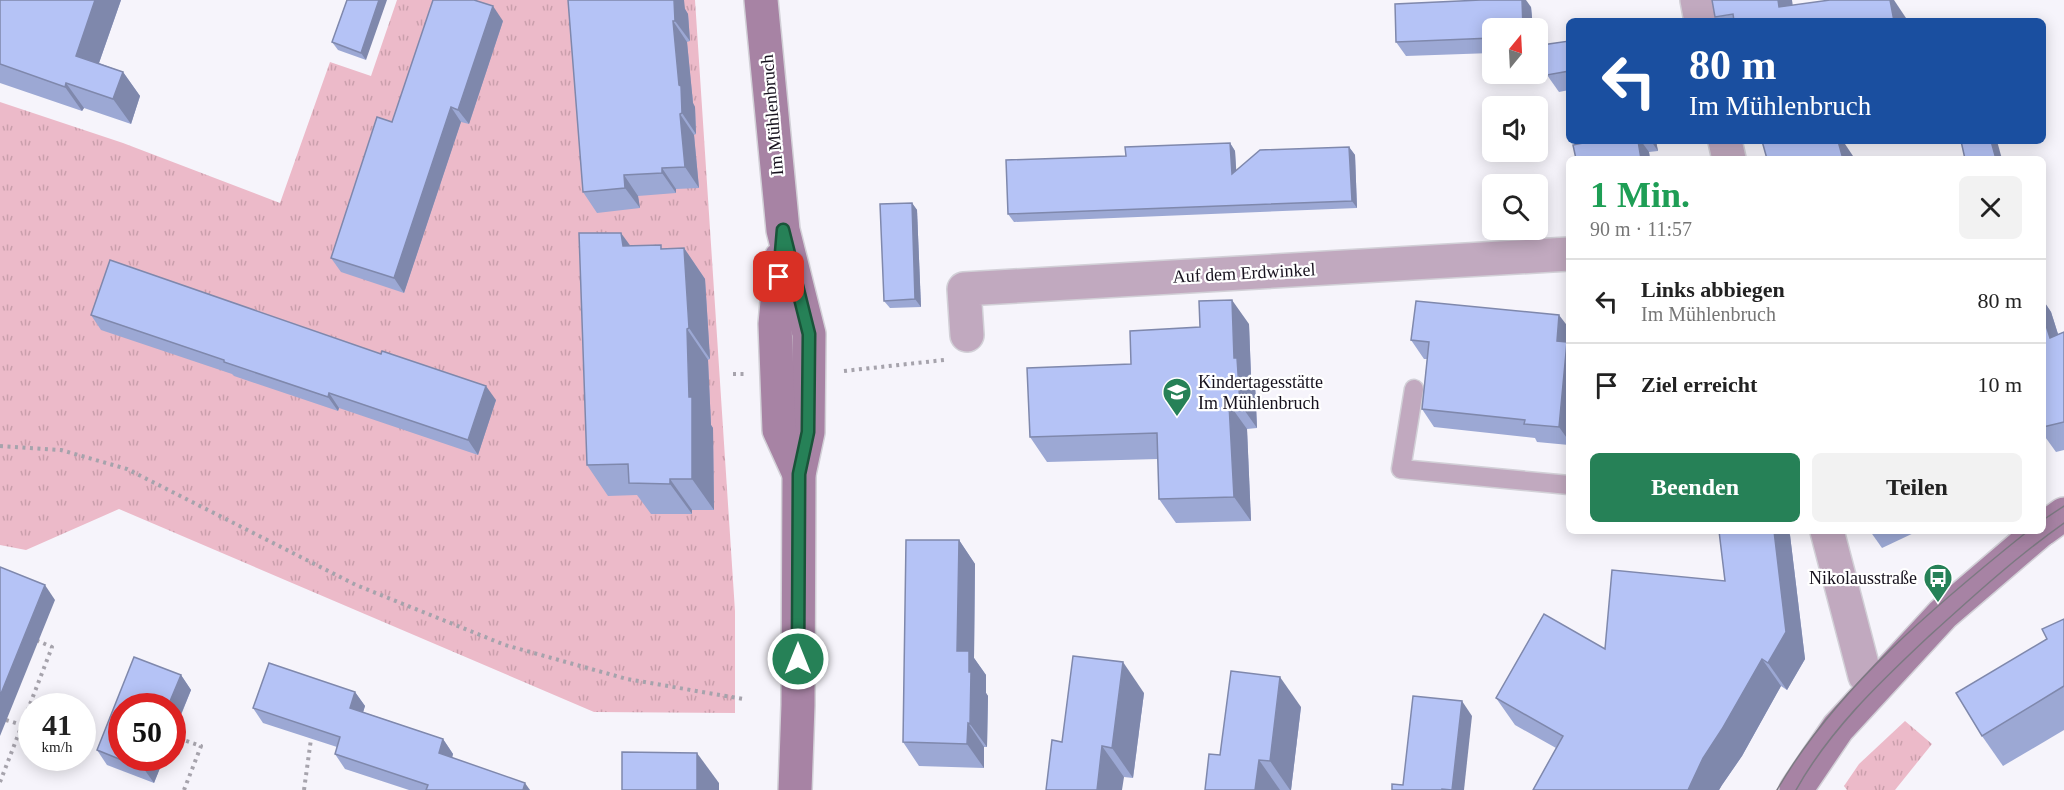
<!DOCTYPE html>
<html lang="de">
<head>
<meta charset="utf-8">
<style>
	body { margin:0; font-family:Georgia,serif; background:#f2f2f2; color:#222; height:100vh; display:flex; flex-direction:column; font-size:22px; white-space:nowrap }
	* { box-sizing:border-box; margin:0 }
	p { font-size:20px; color:#767676 }
	.icon { flex:none; width:33px; height:33px; fill:none; stroke:currentColor; stroke-width:2; stroke-linecap:round; stroke-linejoin:round }
	.map { position:relative; flex:1; overflow:hidden }
	.details { position:absolute; left:1566px; top:156px; width:480px; height:378px; display:flex; flex-direction:column; background:#fff; border-radius:9px; box-shadow:0 3px 15px #0003 }
	.details>* { flex:none }
	.hud { position:absolute; left:1566px; top:18px; width:480px; height:126px; border-radius:9px; box-shadow:0 3px 15px #0003; background:#1a4fa0; color:#fff; overflow:hidden }
	.needle { width:39px; rotate:18deg }
	.buttons { position:absolute; left:1482px; top:18px; display:grid; gap:12px }
	.buttons a { display:grid; place-items:center; width:66px; height:66px; border-radius:9px; background:#fff; box-shadow:0 3px 15px #0003; font-size:30px }
	.speed { position:absolute; left:18px; top:693px; display:flex; gap:12px; font-size:30px; font-weight:700; text-align:center }
	.speed>* { display:grid; place-content:center; width:78px; height:78px; border-radius:50%; background:#fff; box-shadow:0 3px 15px #0003; line-height:1 }
	.speed small { font-size:15px; font-weight:400 }
	.speed .limit { border:9px solid #d22; background:#fff; color:#111 }
	.pin { position:absolute; display:grid; place-items:center; width:51px; height:51px; color:#fff; margin:-26px; border-radius:12px; box-shadow:0 3px 9px #0006 }
	.me { position:absolute; width:66px; margin:-33px; rotate:0deg; stroke-linejoin:round; filter:drop-shadow(0 0 4px #0008) }
	.turn { display:flex; align-items:center; gap:21px; height:126px; padding:0 24px; font-size:27px }
	.turn .icon { width:78px; height:78px; stroke-width:2.5 }
	.turn b { display:block; font-size:42px; line-height:51px }
	.round { display:grid; place-items:center; flex:none; width:63px; height:63px; border-radius:9px; background:#f2f2f2 }
	.summary { display:flex; align-items:center; justify-content:space-between; height:102px; padding:0 24px }
	h1 { font-size:36px; font-weight:600; line-height:45px; color:#1e9e55 }
	.button { display:flex; gap:12px; margin-top:auto; padding:12px 24px }
	.button a { flex:1; height:69px; border-radius:9px; background:#268157; color:#fff; font-size:24px; font-weight:600; line-height:69px; text-align:center }
	.button a+a { background:#f2f2f2; color:#222 }
	ul { padding:0; list-style:none }
	li { display:flex; align-items:center; gap:18px; height:84px; padding:0 24px; border-top:2px solid #e0e0e0 }
	li div { flex:1 }
	li b { display:block; font-size:22px }
	li em { font-style:normal }
	.map>svg:first-child { display:block }
	.grass { fill:url(#grass-tufts) }
	.lines { fill:none; stroke-linecap:round; stroke-linejoin:round }
	.service-casing { stroke:#d2d0d7; stroke-width:21 }
	.minor-casing { stroke:#d2d0d7; stroke-width:36 }
	.secondary-casing { stroke:#d2d0d7; stroke-width:36 }
	.path { stroke:#a6a3ac; stroke-width:4; stroke-dasharray:3 4.5; stroke-linecap:butt }
	.service { stroke:#c1a9bf; stroke-width:18 }
	.minor { stroke:#c1a9bf; stroke-width:33 }
	.secondary { stroke:#a783a4; stroke-width:33 }
	.tram { stroke:#7c7982; stroke-width:1.5 }
	.wall { fill:#9ca8d4 }
	.shaded-wall { fill:#7f88ac }
	.building { fill:#b5c3f6; stroke:#7f88ac; stroke-width:1.5 }
	.route-casing { stroke:#195439; stroke-width:15 }
	.route { stroke:#268157; stroke-width:10 }
	.labels { text-anchor:middle; dominant-baseline:central; stroke-width:4.5; stroke-linejoin:round; paint-order:stroke }
	.street-label { font-size:18px; fill:#16111d; stroke:#fff }
	.poi-label { font-size:18px; fill:#16111d; stroke:#fff; text-anchor:start }
</style>
</head>
<body>
<div class="map">
<svg width="2064" height="790" viewBox="0 0 2064 790">
	<defs>
		<pattern id="grass-tufts" width="24" height="20" patternUnits="userSpaceOnUse" patternTransform="scale(1.5)"><rect width="24" height="20" fill="#ecbac9"/><path d="M3 7l-1-3M5 7V3M7 7l1-3M15 17l-1-3M17 17v-4M19 17l1-3" fill="none" stroke="#ca9fac"/></pattern>
	</defs>
	<rect width="100%" height="100%" fill="#f6f4fb"/>
	<!-- grass -->
	<g class="grass">
		<polygon points="397,0 695,0 735,611 735,713 594,712 119,509 26,550 0,545 0,102 123,143 280,203 330,62 371,76"/>
		<polygon points="1905,721 1932,744 1895,790 1847,790 1844,786 1859,764"/>
	</g>
	<g class="lines">
		<!-- service casing -->
		<g class="service-casing">
			<polyline id="service" points="1414,389 1401,469 1569,485"/>
		</g>
		<!-- minor casing -->
		<g class="minor-casing">
			<g id="minor">
				<polyline points="1697,0 1701,21"/>
				<polyline points="1725,141 1729,159"/>
				<polyline points="967,335 964,289 1569,254"/>
				<polyline points="1827,531 1865,676 1875,687"/>
			</g>
		</g>
		<!-- secondary casing -->
		<g class="secondary-casing">
			<g id="secondary">
				<polyline points="761,0 783,230 809,334 808,432 799,474 798,705 795,790"/>
				<polyline points="781,258 775,324 779,430 799,474"/>
				<polyline points="2043,529 2064,514"/>
				<polyline points="1796,790 1838,728 1943,614 2040,531"/>
			</g>
		</g>
		<!-- path -->
		<g class="path">
			<polyline points="844,371 944,360"/>
			<polyline points="733,374 744,374"/>
			<polyline points="0,446 61,450 127,469 356,585 505,645 627,679 743,699"/>
			<polyline points="22,725 52,647 38,641"/>
			<polyline points="172,736 201,746 184,790"/>
			<polyline points="0,782 22,725 6,720"/>
			<polyline points="304,790 311,739"/>
		</g>
		<!-- service -->
		<use href="#service" class="service"/>
		<!-- minor -->
		<use href="#minor" class="minor"/>
		<!-- secondary -->
		<use href="#secondary" class="secondary"/>
		<!-- tram -->
		<g class="tram">
			<polyline points="2043,520 2064,506"/>
			<path d="M1777 790C1836 688 1937 604 2028 531"/>
			<path d="M1796 790C1829 731 1878 684 1927 638 1971 598 2016 557 2064 523"/>
		</g>
	</g>
	<!-- wall -->
	<g class="wall">
		<polygon points="0,0 121,0 99,63 123,72 140,96 131,124 84,108 82,111 0,83"/>
		<polygon points="347,0 366,60 338,50 332,42"/>
		<polygon points="568,0 685,9 688,14 690,41 687,42 693,103 695,107 696,134 694,135 699,188 676,189 676,193 638,196 640,208 597,213 583,192"/>
		<polygon points="1793,5 1906,18 1907,21 1718,21 1715,17"/>
		<polygon points="1531,7 1533,28 1492,28 1492,53 1406,56 1396,42"/>
		<polygon points="503,21 469,124 461,122 404,293 341,272 331,258 392,122"/>
		<polygon points="1569,41 1569,90 1559,92 1547,75"/>
		<polygon points="1589,141 1656,141 1658,151 1649,152 1650,159 1576,159 1589,142"/>
		<polygon points="1230,143 1235,151 1236,170 1349,147 1355,155 1357,208 1014,222 1008,214 1126,156"/>
		<polygon points="912,203 917,210 921,307 890,308 884,301"/>
		<polygon points="631,246 663,249 684,248 705,279 710,359 708,360 711,425 713,428 714,510 692,510 692,514 651,514 637,495 608,496 587,465"/>
		<polygon points="2043,300 2051,312 2058,334 2064,332 2064,450 2056,452 2043,434"/>
		<polygon points="91,315 496,400 478,455 339,408 338,411 234,376 232,374 101,330"/>
		<polygon points="1249,324 1251,376 1255,382 1257,428 1247,429 1251,521 1176,523 1159,499 1158,459 1047,462 1030,437 1131,364"/>
		<polygon points="1569,328 1569,445 1537,442 1535,438 1434,427 1422,409 1427,359 1424,359 1411,340"/>
		<polygon points="1719,531 1788,531 1790,535 1805,659 1787,690 1781,686 1742,756 1722,785 1719,790 1533,790 1556,748 1515,725 1496,698 1605,649 1725,581"/>
		<polygon points="1870,531 1918,531 1882,548"/>
		<polygon points="959,540 975,564 974,658 986,675 986,693 988,696 987,747 984,747 984,768 919,766 903,742"/>
		<polygon points="2064,619 2064,730 2003,766 1982,736 2047,639"/>
		<polygon points="181,675 191,690 154,783 107,765 97,750"/>
		<polygon points="355,692 365,706 363,712 443,739 453,754 452,758 530,790 409,790 345,769 335,754 337,747 263,723 253,708"/>
		<polygon points="1144,693 1133,778 1124,777 1062,742"/>
		<polygon points="1301,707 1291,790 1205,790 1220,755"/>
	</g>
	<!-- shaded-wall -->
	<g class="shaded-wall">
		<polygon points="95,0 121,0 93,80 76,56"/>
		<polygon points="379,0 387,0 366,60 361,53"/>
		<polygon points="674,0 684,0 685,9 688,14 690,41 675,21"/>
		<polygon points="1522,0 1526,0 1531,7 1533,28 1523,28"/>
		<polygon points="1778,0 1792,0 1795,21 1779,7"/>
		<polygon points="1890,0 1894,0 1906,18 1907,21 1894,21"/>
		<polygon points="493,6 503,21 469,124 458,110"/>
		<polygon points="673,21 687,42 693,103 695,107 696,134 682,113 679,85"/>
		<polygon points="123,72 140,96 131,124 113,99"/>
		<polygon points="66,83 84,108 82,111 65,87"/>
		<polygon points="451,107 461,122 404,293 394,278"/>
		<polygon points="680,114 694,135 699,188 685,167"/>
		<polygon points="1638,141 1641,141 1649,152 1650,159 1641,159"/>
		<polygon points="1651,141 1656,141 1658,151"/>
		<polygon points="1838,141 1843,141 1853,156 1854,159 1843,159"/>
		<polygon points="1991,141 1997,141 2002,159 1996,159"/>
		<polygon points="1230,143 1235,151 1237,182 1232,174"/>
		<polygon points="1349,147 1355,155 1357,208 1352,201"/>
		<polygon points="662,168 676,189 676,193 662,173"/>
		<polygon points="624,175 638,196 640,208 625,188"/>
		<polygon points="912,203 917,210 921,307 915,299"/>
		<polygon points="621,233 643,263 623,246"/>
		<polygon points="684,248 705,279 710,359 689,328"/>
		<polygon points="1232,300 1249,324 1251,376 1255,382 1257,428 1240,404 1234,358"/>
		<polygon points="2043,300 2051,312 2064,353 2050,338 2043,316"/>
		<polygon points="1559,315 1569,328 1569,441 1559,427 1557,341"/>
		<polygon points="687,329 708,360 711,425 713,428 714,510 692,479"/>
		<polygon points="486,386 496,400 478,455 468,440"/>
		<polygon points="329,393 339,408 338,411 328,397"/>
		<polygon points="1229,404 1247,429 1251,521 1234,497"/>
		<polygon points="670,479 692,510 692,514 670,484"/>
		<polygon points="1774,531 1788,531 1790,535 1805,659 1787,690 1768,663"/>
		<polygon points="959,540 975,564 974,658 986,675 986,693 988,696 987,747 970,724 957,651"/>
		<polygon points="45,585 55,600 0,736 0,696"/>
		<polygon points="1762,659 1781,686 1742,756 1722,785 1719,790 1688,790 1703,758"/>
		<polygon points="1123,662 1144,693 1133,778 1112,748"/>
		<polygon points="181,675 191,690 172,736 172,706 168,706"/>
		<polygon points="1280,677 1301,707 1291,790 1290,790 1270,761"/>
		<polygon points="355,692 365,706 360,722 350,708"/>
		<polygon points="1462,701 1472,716 1464,790 1452,790"/>
		<polygon points="968,723 984,747 984,768 967,744"/>
		<polygon points="443,739 453,754 449,768 439,753"/>
		<polygon points="1102,746 1124,777 1122,790 1097,790"/>
		<polygon points="697,753 719,783 719,790 697,790"/>
		<polygon points="148,758 164,758 154,783 144,769"/>
		<polygon points="1259,760 1280,790 1255,790"/>
		<polygon points="525,783 530,790 523,790"/>
	</g>
	<!-- building -->
	<g class="building">
		<polygon points="0,0 95,0 76,56 123,72 113,99 66,83 65,87 0,64"/>
		<polygon points="347,0 379,0 361,53 332,42"/>
		<polygon points="433,0 474,0 493,6 458,110 451,107 394,278 331,258 377,117 392,122"/>
		<polygon points="568,0 674,0 675,21 673,21 679,85 681,86 682,113 680,114 685,167 662,168 662,173 624,175 625,188 583,192"/>
		<polygon points="1481,0 1522,0 1523,28 1492,28 1492,38 1396,42 1395,4"/>
		<polygon points="1712,0 1778,0 1779,7 1830,0 1890,0 1894,21 1734,21 1733,14 1715,17"/>
		<polygon points="1569,41 1569,71 1547,75 1542,45"/>
		<polygon points="1589,141 1638,141 1641,159 1576,159 1573,145 1589,142"/>
		<polygon points="1762,141 1838,141 1843,159 1767,159"/>
		<polygon points="1961,141 1991,141 1996,159 1965,159"/>
		<polygon points="1230,143 1232,174 1260,150 1349,147 1352,201 1008,214 1006,160 1126,156 1125,147"/>
		<polygon points="912,203 915,299 884,301 880,204"/>
		<polygon points="579,233 621,233 623,246 661,245 661,249 684,248 689,328 687,329 689,397 692,397 692,479 670,479 670,484 629,483 628,464 587,465"/>
		<polygon points="110,260 381,354 382,351 486,386 468,440 329,393 328,397 224,362 224,360 91,315"/>
		<polygon points="1232,300 1234,358 1237,358 1240,404 1229,404 1234,497 1159,499 1157,433 1030,437 1027,368 1131,364 1130,331 1200,327 1199,301"/>
		<polygon points="1416,301 1559,315 1557,341 1567,342 1559,427 1524,424 1525,420 1422,409 1429,342 1411,340"/>
		<polygon points="2043,316 2050,338 2064,332 2064,422 2043,427"/>
		<polygon points="1719,531 1774,531 1786,632 1768,663 1762,659 1722,729 1703,758 1688,790 1533,790 1563,736 1496,698 1544,614 1605,649 1612,570 1725,581"/>
		<polygon points="906,540 959,540 957,651 969,651 969,672 971,672 970,724 968,723 967,744 903,742"/>
		<polygon points="0,567 45,585 0,696"/>
		<polygon points="2064,619 2064,686 1982,736 1956,693 2047,639 2042,629"/>
		<polygon points="1073,656 1123,662 1112,748 1102,746 1097,790 1046,790 1052,740 1062,742"/>
		<polygon points="134,657 181,675 168,706 122,706 122,758 148,758 144,769 97,750"/>
		<polygon points="269,663 355,692 350,708 443,739 439,753 525,783 523,790 426,790 428,785 335,754 340,737 253,708"/>
		<polygon points="1231,671 1280,677 1270,761 1259,760 1255,790 1205,790 1209,754 1220,755"/>
		<polygon points="1413,696 1462,701 1452,790 1442,789 1442,790 1392,790 1392,784 1403,785"/>
		<polygon points="622,752 697,753 697,790 622,790"/>
	</g>
	<g class="lines">
		<!-- route casing -->
		<g class="route-casing">
			<polyline id="route" points="779,277 783,230 809,334 808,432 799,474 798,659"/>
		</g>
		<!-- route -->
		<use href="#route" class="route"/>
	</g>
	<!-- icons -->
	<defs>
		<g id="school-pin" transform="scale(1.5)"><path d="M0 17L-7.5 6A9.5 9.5 0 1 1 7.5 6Z" fill="#268157" stroke="#fff"/><path d="M0-5L7-2L0 1L-7-2ZM-4 1L0 2.5L4 1V4Q0 6-4 4Z" fill="#fff"/></g>
		<g id="bus-pin" transform="scale(1.5)"><path d="M0 17L-7.5 6A9.5 9.5 0 1 1 7.5 6Z" fill="#268157" stroke="#fff"/><path d="M-5-6H5V4H4V6H2V4H-2V6H-4V4H-5ZM-3.5-4V0h7V-4ZM-3.5 1.2v1.5H-2V1.2ZM2 1.2v1.5H3.5V1.2Z" fill="#fff"/></g>
	</defs>
	<g fill-rule="evenodd">
		<use href="#school-pin" x="1177" y="392"/>
		<use href="#bus-pin" x="1938" y="578"/>
	</g>
	<g class="labels">
		<!-- street labels -->
		<g class="street-label">
			<text transform="translate(772 115) rotate(-95)">Im Mühlenbruch</text>
			<text transform="translate(1244 273) rotate(-3)">Auf dem Erdwinkel</text>
		</g>
		<!-- poi labels -->
		<g class="poi-label">
			<text x="1198" y="382">Kindertagesstätte<tspan x="1198" dy="21">Im Mühlenbruch</tspan></text>
			<text x="1917" y="578" text-anchor="end">Nikolausstraße</text>
		</g>
	</g>
</svg>
<div class="buttons">
<a><svg class="needle" viewBox="-14 -14 28 28"><path d="M0-13l5 13h-10z" fill="#e53935"/><path d="M0 13l5-13h-10z" fill="#767676"/></svg></a>
<a><svg class="icon" aria-label="sound" viewBox="0 0 24 24"><path d="M4 9h4l5-4v14l-5-4H4zM17 9q2 3 0 6"/></svg></a>
<a><svg class="icon" aria-label="search" viewBox="0 0 24 24"><circle cx="10" cy="10" r="6"/><path d="M15 15l6 6"/></svg></a>
</div>
<div class="speed"><div>41<small>km/h</small></div><div class="limit">50</div></div>
<div class="pin" style="left:779px;top:277px;background:#d93025"><svg class="icon" aria-label="arrive" viewBox="0 0 24 24"><path d="M6 21V4h12l-3 4 3 4H6"/></svg></div>
<svg class="me" style="left:798px;top:659px" viewBox="-20 -20 40 40"><circle r="17" fill="#268157" stroke="#fff" stroke-width="3"/><path d="M0-11L8 9 0 5-8 9z" fill="#fff"/></svg>
<div class="hud">
<div class="turn"><svg class="icon" aria-label="left" viewBox="0 0 24 24"><path d="M17 20v-9H6M10 6l-5 5 5 5"/></svg><div><b>80 m</b>Im Mühlenbruch</div></div>
</div>
<section class="details">
<div class="summary"><div><h1>1 Min.</h1><p>90 m · 11:57</p></div><a class="round"><svg class="icon" aria-label="close" viewBox="0 0 24 24"><path d="M6 6l12 12M18 6L6 18"/></svg></a></div>
<ul>
<li><svg class="icon" aria-label="left" viewBox="0 0 24 24"><path d="M17 20v-9H6M10 6l-5 5 5 5"/></svg><div><b>Links abbiegen</b><p>Im Mühlenbruch</p></div><em>80 m</em></li>
<li><svg class="icon" aria-label="arrive" viewBox="0 0 24 24"><path d="M6 21V4h12l-3 4 3 4H6"/></svg><div><b>Ziel erreicht</b></div><em>10 m</em></li>
</ul>
<div class="button"><a>Beenden</a><a>Teilen</a></div>
</section>
</div>
</body>
</html>
